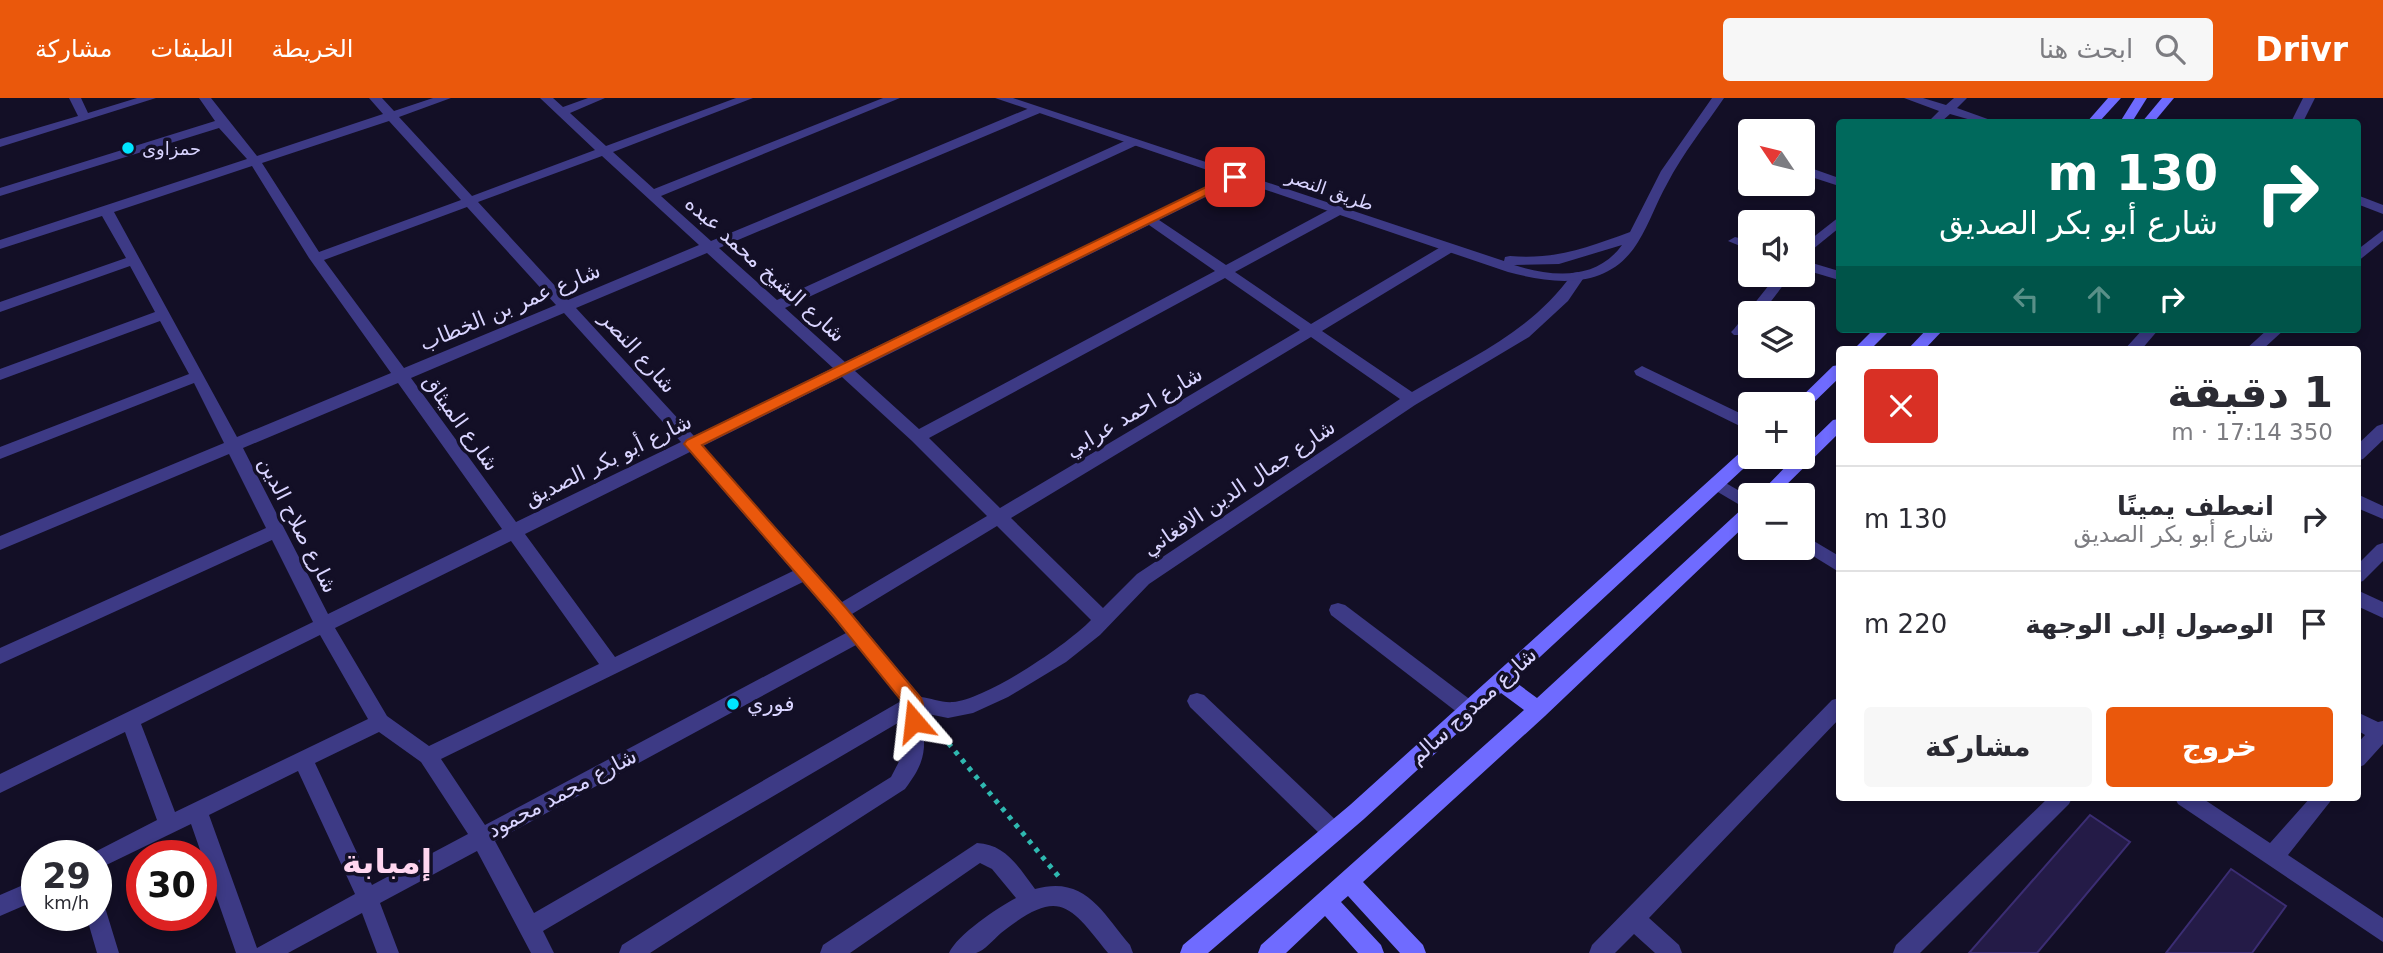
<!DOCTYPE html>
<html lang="ar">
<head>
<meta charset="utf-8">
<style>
	body { margin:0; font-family:"DejaVu Sans",Vazirmatn,sans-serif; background:#f7f7f7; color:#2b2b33; direction:rtl; height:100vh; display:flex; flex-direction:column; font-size:26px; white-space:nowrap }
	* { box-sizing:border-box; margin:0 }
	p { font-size:23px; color:#7c7c81 }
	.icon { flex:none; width:38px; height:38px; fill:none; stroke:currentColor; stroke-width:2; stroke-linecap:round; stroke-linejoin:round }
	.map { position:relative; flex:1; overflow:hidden; direction:ltr }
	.panel { position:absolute; left:1836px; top:248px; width:525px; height:455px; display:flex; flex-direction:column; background:#fff; border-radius:7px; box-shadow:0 4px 10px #0003; direction:rtl }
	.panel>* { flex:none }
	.top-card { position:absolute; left:1836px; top:21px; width:525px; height:214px; border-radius:7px; box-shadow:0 4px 10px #0003; direction:rtl; background:#00695c; color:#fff; overflow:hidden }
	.needle { width:46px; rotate:305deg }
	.fabs { position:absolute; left:1738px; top:21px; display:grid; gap:14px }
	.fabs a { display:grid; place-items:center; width:77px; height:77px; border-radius:7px; background:#fff; box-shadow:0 4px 10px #0003; font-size:35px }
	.speed { position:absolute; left:21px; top:742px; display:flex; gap:14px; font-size:35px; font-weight:700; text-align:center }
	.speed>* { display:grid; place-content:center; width:91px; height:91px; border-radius:50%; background:#fff; box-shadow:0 4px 10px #0003; line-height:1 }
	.speed small { font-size:18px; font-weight:400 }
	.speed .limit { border:10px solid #d22; background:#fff; color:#111 }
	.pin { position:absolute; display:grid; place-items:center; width:60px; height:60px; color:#fff; margin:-30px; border-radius:14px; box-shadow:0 4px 10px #0006 }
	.me { position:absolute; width:77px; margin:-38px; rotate:343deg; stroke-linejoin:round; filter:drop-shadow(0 0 5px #0008) }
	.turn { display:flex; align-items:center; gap:24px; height:147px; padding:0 28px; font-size:32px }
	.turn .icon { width:91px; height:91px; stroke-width:2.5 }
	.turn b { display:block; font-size:49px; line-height:60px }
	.lanes { display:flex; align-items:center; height:66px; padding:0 28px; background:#0003; justify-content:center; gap:35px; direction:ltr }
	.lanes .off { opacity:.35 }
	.round { display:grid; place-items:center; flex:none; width:74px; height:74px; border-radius:7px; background:#f7f7f7 }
	.headline { display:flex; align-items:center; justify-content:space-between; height:119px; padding:0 28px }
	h1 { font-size:42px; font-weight:600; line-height:52px }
	.primary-button { display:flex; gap:14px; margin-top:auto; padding:14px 28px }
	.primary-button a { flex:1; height:80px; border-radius:7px; background:#ea580c; color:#fff; font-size:28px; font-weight:600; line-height:80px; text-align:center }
	.primary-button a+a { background:#f7f7f7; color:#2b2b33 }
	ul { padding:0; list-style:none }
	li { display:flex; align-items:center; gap:21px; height:105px; padding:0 28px; border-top:2px solid #e1e1e2 }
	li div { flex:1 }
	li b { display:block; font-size:26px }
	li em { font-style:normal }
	header { display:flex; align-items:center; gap:42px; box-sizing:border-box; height:98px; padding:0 35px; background:#ea580c; color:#fff }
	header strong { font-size:33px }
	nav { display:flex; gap:38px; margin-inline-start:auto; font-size:24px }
	.search { width:490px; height:63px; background:#f7f7f7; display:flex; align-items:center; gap:18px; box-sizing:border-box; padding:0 24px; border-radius:7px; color:#7c7c81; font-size:26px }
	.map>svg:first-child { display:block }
	.building { fill:#241b47; stroke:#3b2d73; stroke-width:2 }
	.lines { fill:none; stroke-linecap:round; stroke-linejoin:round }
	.path { stroke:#2fb8b0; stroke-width:5; stroke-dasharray:4.5 6; stroke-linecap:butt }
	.minor { fill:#3d3a85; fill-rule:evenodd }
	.tertiary { fill:#3d3a85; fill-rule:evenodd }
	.secondary { fill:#6f6bff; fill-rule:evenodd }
	.route { fill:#ea580c; stroke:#983908; stroke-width:2 }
	.poi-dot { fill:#00e5ff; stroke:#130f26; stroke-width:2.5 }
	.labels { text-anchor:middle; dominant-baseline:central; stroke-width:7; stroke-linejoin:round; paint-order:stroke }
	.far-poi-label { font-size:18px; fill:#d9d4ff; stroke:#130f26; text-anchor:start }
	.far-street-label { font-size:18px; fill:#d9d4ff; stroke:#130f26 }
	.street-label { font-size:21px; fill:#d9d4ff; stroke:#130f26 }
	.poi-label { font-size:21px; fill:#d9d4ff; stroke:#130f26; text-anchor:start }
	.near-district-label { font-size:33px; font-weight:bold; fill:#ffd6f0; stroke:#130f26 }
</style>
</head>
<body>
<header>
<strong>Drivr</strong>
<div class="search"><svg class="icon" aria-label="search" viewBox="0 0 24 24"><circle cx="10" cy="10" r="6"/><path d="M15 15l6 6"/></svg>ابحث هنا</div>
<nav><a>الخريطة</a><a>الطبقات</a><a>مشاركة</a></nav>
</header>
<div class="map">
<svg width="2383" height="855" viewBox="0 0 2383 855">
	<rect width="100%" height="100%" fill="#130f26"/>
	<!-- building -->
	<g class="building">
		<polygon points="2090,717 2130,744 2037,855 1969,855"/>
		<polygon points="2231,771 2286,808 2252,855 2166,855"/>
	</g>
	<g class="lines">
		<!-- path -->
		<polyline class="path" points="935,629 1059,779"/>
		<!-- minor -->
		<g class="minor">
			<polygon points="69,0 81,0 88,15 137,0 156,0 0,49 0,41 78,18"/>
			<path d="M199 0H211L257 58 383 16 369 0H382L394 13 433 0H451L399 19 472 98 595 52 540 0H553L563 9 588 0H605L570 15 606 48 736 0H753L613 54 654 91 883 0H900L661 98 711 143 1032 9H1040V15L719 150 777 202 1129 41H1137V47L785 210 845 264 1235 75 1242 79 1240 82 1159 122 1226 167 1332 110H1342V116L1235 174 1311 226 1444 147H1454V153L1322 233 1412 294C1473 258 1530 235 1573 175L1578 174 1585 178 1568 203 1529 239 1415 307 1149 486 1100 537 1066 564 1008 599 973 615 948 620 923 615C924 651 929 659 905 691L650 855H619L622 847 891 679 905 652 903 622 543 833 554 855H531L477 753 380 805 399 855H377L362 815 288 855H236L191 726 96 772V758H87L157 722 125 634 0 695V676L313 524 272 442 0 566V550L266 430 229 356 0 452V438L224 345 194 285 0 361V349L189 276 160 223 0 282V271L155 214 130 168 0 214V204L126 160 102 118 0 151V142L247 61 219 30 0 98V90L215 23ZM389 23 461 102 319 154 262 65ZM602 58 699 147 568 202 478 104ZM252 68 309 160 391 275 237 339 114 114ZM467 109 556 207 404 270 324 162ZM1149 127 1215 173 919 331 855 273ZM707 155 833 270 694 338 576 210ZM1225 180 1300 232 1000 410 929 340ZM564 215 681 344 516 424 411 280ZM1311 239 1400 301 1137 476 1103 510 1011 420ZM842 279 912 343 987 418 842 504 703 348ZM398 285 502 431 328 516 243 350ZM690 354 793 473 615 559 525 436ZM997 428 1091 522C1067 547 987 601 953 604 942 605 931 600 921 599L852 516ZM511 443 599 566 429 648 387 618 335 530ZM803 484 846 535 485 727 441 661ZM320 537 368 621 175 714 141 626ZM856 547 901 603 534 815 495 743ZM379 634 421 664 468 736 372 787 315 665ZM298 673 355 796 257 850 209 717Z"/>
			<polygon points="1904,0 1923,0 1946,7 1954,0 1967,0 1957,10 1996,24 1978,24 1950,16 1941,24 1928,24 1939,13"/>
			<polygon points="2303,0 2315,0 2303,24 2291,24"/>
			<polygon points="1802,67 1839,80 1839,88 1802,76"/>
			<polygon points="2357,97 2383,107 2383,116 2357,106"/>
			<polygon points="1839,119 1839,130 1802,160 1802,148"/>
			<polygon points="2383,132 2383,143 2357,164 2357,152"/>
			<polygon points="1735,139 1750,143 1750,152 1728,143"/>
			<polygon points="1802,162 1839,173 1839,182 1802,171"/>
			<polygon points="1777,177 1791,177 1762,215 1750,215 1750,230 1744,237 1734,237 1731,234 1734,231"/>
			<polygon points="2143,231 2159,231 2141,252 2124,252"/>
			<polygon points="2268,231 2285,231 2262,252 2245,252"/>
			<polygon points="1642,268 1750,320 1750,333 1636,277 1634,273"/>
			<polygon points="2383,326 2383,342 2363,361 2357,363 2357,347 2377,328"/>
			<polygon points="1717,380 1750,399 1750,413 1711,390 1709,386 1711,382"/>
			<polygon points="2357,396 2383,408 2383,421 2357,410"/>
			<polygon points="1802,436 1839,458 1839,474 1800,450 1802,450"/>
			<polygon points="2383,445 2383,463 2363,483 2357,485 2357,467 2377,447"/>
			<polygon points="2357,492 2383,504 2383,520 2357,508"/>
			<polygon points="1338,505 1345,507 1476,606 1479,612 1476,618 1469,620 1462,618 1331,517 1329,512 1331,507"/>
			<polygon points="1197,595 1204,597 1341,727 1344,734 1341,741 1333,744 1325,741 1190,609 1187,603 1190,597"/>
			<polygon points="1839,600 1839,621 1649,820 1679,847 1682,855 1655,855 1634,836 1615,855 1589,855 1592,847 1832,602"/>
			<polygon points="2357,614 2378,624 2383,623 2383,646 2364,667 2357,670 2357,646 2365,637 2357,632"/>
			<polygon points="2048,700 2072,700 2069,706 1920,855 1893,855 1896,847"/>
			<polygon points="2175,700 2202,700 2270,745 2310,700 2333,700 2288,757 2383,820 2383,844 2178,706"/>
			<path d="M977 745C1006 746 1020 771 1035 791 1085 777 1102 814 1130 847L1133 855H1108C1068 804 1058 790 1001 835 994 841 984 853 976 855 968 855 957 855 949 855 957 837 997 810 1016 800L992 771 980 765 850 855H820L823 847Z"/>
			<polygon points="37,781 37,802 0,818 0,797"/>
			<polygon points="96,803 104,806 119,855 97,855 86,817 96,817"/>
		</g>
		<!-- tertiary -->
		<path class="tertiary" d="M995 0H1013L1504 163 1505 159 1510 158C1555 162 1589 149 1630 134L1661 73 1712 0H1724C1705 28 1683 55 1667 86 1656 105 1650 125 1638 144 1609 192 1556 187 1508 174ZM1622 147C1596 183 1552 179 1514 167L1559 166Z"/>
		<!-- secondary -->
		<g class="secondary">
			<polygon points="2108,0 2121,0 2099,24 2087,24"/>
			<polygon points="2135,0 2147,0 2132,24 2120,24"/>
			<polygon points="2162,0 2174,0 2154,24 2142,24"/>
			<polygon points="1874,231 1891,231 1870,252 1853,252"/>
			<polygon points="1927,231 1944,231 1924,252 1907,252"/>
			<polygon points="1839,267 1839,280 1808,310 1802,311 1802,306 1794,306 1833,268"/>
			<polygon points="1839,321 1839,335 1776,397 1758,397 1795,359 1802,359 1802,352 1833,322"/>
			<polygon points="1750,349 1750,359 1756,359 1514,583 1537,600 1744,409 1750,407 1750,423 1545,618 1363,784 1423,847 1426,855 1400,855 1348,798 1341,804 1381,847 1384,855 1358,855 1325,818 1286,855 1258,855 1261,847 1524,612 1501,595 1364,721 1208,855 1180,855 1183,847 1350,707 1744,351"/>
		</g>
	</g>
	<!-- route -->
	<path class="route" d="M1235 75 1241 79 1239 81 702 347 846 510 921 600C925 608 924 620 920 628L914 630 907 628 904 623 905 607 834 519 684 346 687 342Z"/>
	<!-- markers -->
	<g class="poi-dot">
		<circle cx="128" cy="50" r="7"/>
		<circle cx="733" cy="606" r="7"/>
	</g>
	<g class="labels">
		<!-- far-poi labels -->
		<g class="far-poi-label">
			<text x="142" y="50">حمزاوى</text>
		</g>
		<!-- far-street labels -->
		<g class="far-street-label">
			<text transform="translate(1330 92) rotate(19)">طريق النصر</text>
		</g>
		<!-- street labels -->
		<g class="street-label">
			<text transform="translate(765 171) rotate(42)">شارع الشيخ محمد عبده</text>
			<text transform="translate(510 209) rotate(-23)">شارع عمر بن الخطاب</text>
			<text transform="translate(638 254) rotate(48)">شارع النصر</text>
			<text transform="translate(1134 314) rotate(-31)">شارع احمد عرابي</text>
			<text transform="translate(461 325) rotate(54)">شارع الميثاق</text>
			<text transform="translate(608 362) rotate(-26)">شارع أبو بكر الصديق</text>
			<text transform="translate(1239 390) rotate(-34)">شارع جمال الدين الافغاني</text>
			<text transform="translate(298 427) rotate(63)">شارع صلاح الدين</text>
			<text transform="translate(1473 608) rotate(-42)">شارع ممدوح سالم</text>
			<text transform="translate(562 695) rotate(-28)">شارع محمد محمود</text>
		</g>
		<!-- poi labels -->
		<g class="poi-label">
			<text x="747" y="606">فوري</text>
		</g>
		<!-- near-district labels -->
		<g class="near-district-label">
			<text x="387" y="763">إمبابة</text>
		</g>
	</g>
</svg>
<div class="fabs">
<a><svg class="needle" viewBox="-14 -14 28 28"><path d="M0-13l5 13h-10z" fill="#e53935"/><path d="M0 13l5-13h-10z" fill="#7c7c81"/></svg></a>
<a><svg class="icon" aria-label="sound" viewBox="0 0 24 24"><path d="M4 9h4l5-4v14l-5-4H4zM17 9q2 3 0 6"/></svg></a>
<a><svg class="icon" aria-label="layers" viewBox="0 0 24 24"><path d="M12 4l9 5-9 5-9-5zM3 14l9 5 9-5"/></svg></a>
<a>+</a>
<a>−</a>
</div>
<div class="speed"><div>29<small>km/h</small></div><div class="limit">30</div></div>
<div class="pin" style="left:1235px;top:79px;background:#d93025"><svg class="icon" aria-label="arrive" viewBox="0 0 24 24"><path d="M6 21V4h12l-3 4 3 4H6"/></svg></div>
<svg class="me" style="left:914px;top:623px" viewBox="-20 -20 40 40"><path d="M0-17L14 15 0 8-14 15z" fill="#ea580c" stroke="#fff" stroke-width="4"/></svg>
<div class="top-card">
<div class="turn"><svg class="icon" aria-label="right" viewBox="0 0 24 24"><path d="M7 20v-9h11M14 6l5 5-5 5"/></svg><div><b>130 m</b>شارع أبو بكر الصديق</div></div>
<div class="lanes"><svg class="icon off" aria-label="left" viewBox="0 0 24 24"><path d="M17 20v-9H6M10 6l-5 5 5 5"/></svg><svg class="icon off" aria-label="ahead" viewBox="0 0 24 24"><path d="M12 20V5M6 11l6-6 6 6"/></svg><svg class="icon" aria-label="right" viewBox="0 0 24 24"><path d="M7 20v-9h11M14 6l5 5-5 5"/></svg></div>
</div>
<section class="panel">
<div class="headline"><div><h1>1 دقيقة</h1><p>350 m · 17:14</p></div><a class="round" style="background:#d93025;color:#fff"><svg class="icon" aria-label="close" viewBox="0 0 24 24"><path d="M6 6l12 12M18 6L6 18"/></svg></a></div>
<ul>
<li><svg class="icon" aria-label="right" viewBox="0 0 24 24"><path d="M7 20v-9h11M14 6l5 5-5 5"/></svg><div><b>انعطف يمينًا</b><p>شارع أبو بكر الصديق</p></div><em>130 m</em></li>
<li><svg class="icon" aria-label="arrive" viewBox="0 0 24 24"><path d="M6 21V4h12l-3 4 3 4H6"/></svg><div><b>الوصول إلى الوجهة</b></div><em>220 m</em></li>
</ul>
<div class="primary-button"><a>خروج</a><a>مشاركة</a></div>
</section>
</div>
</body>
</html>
